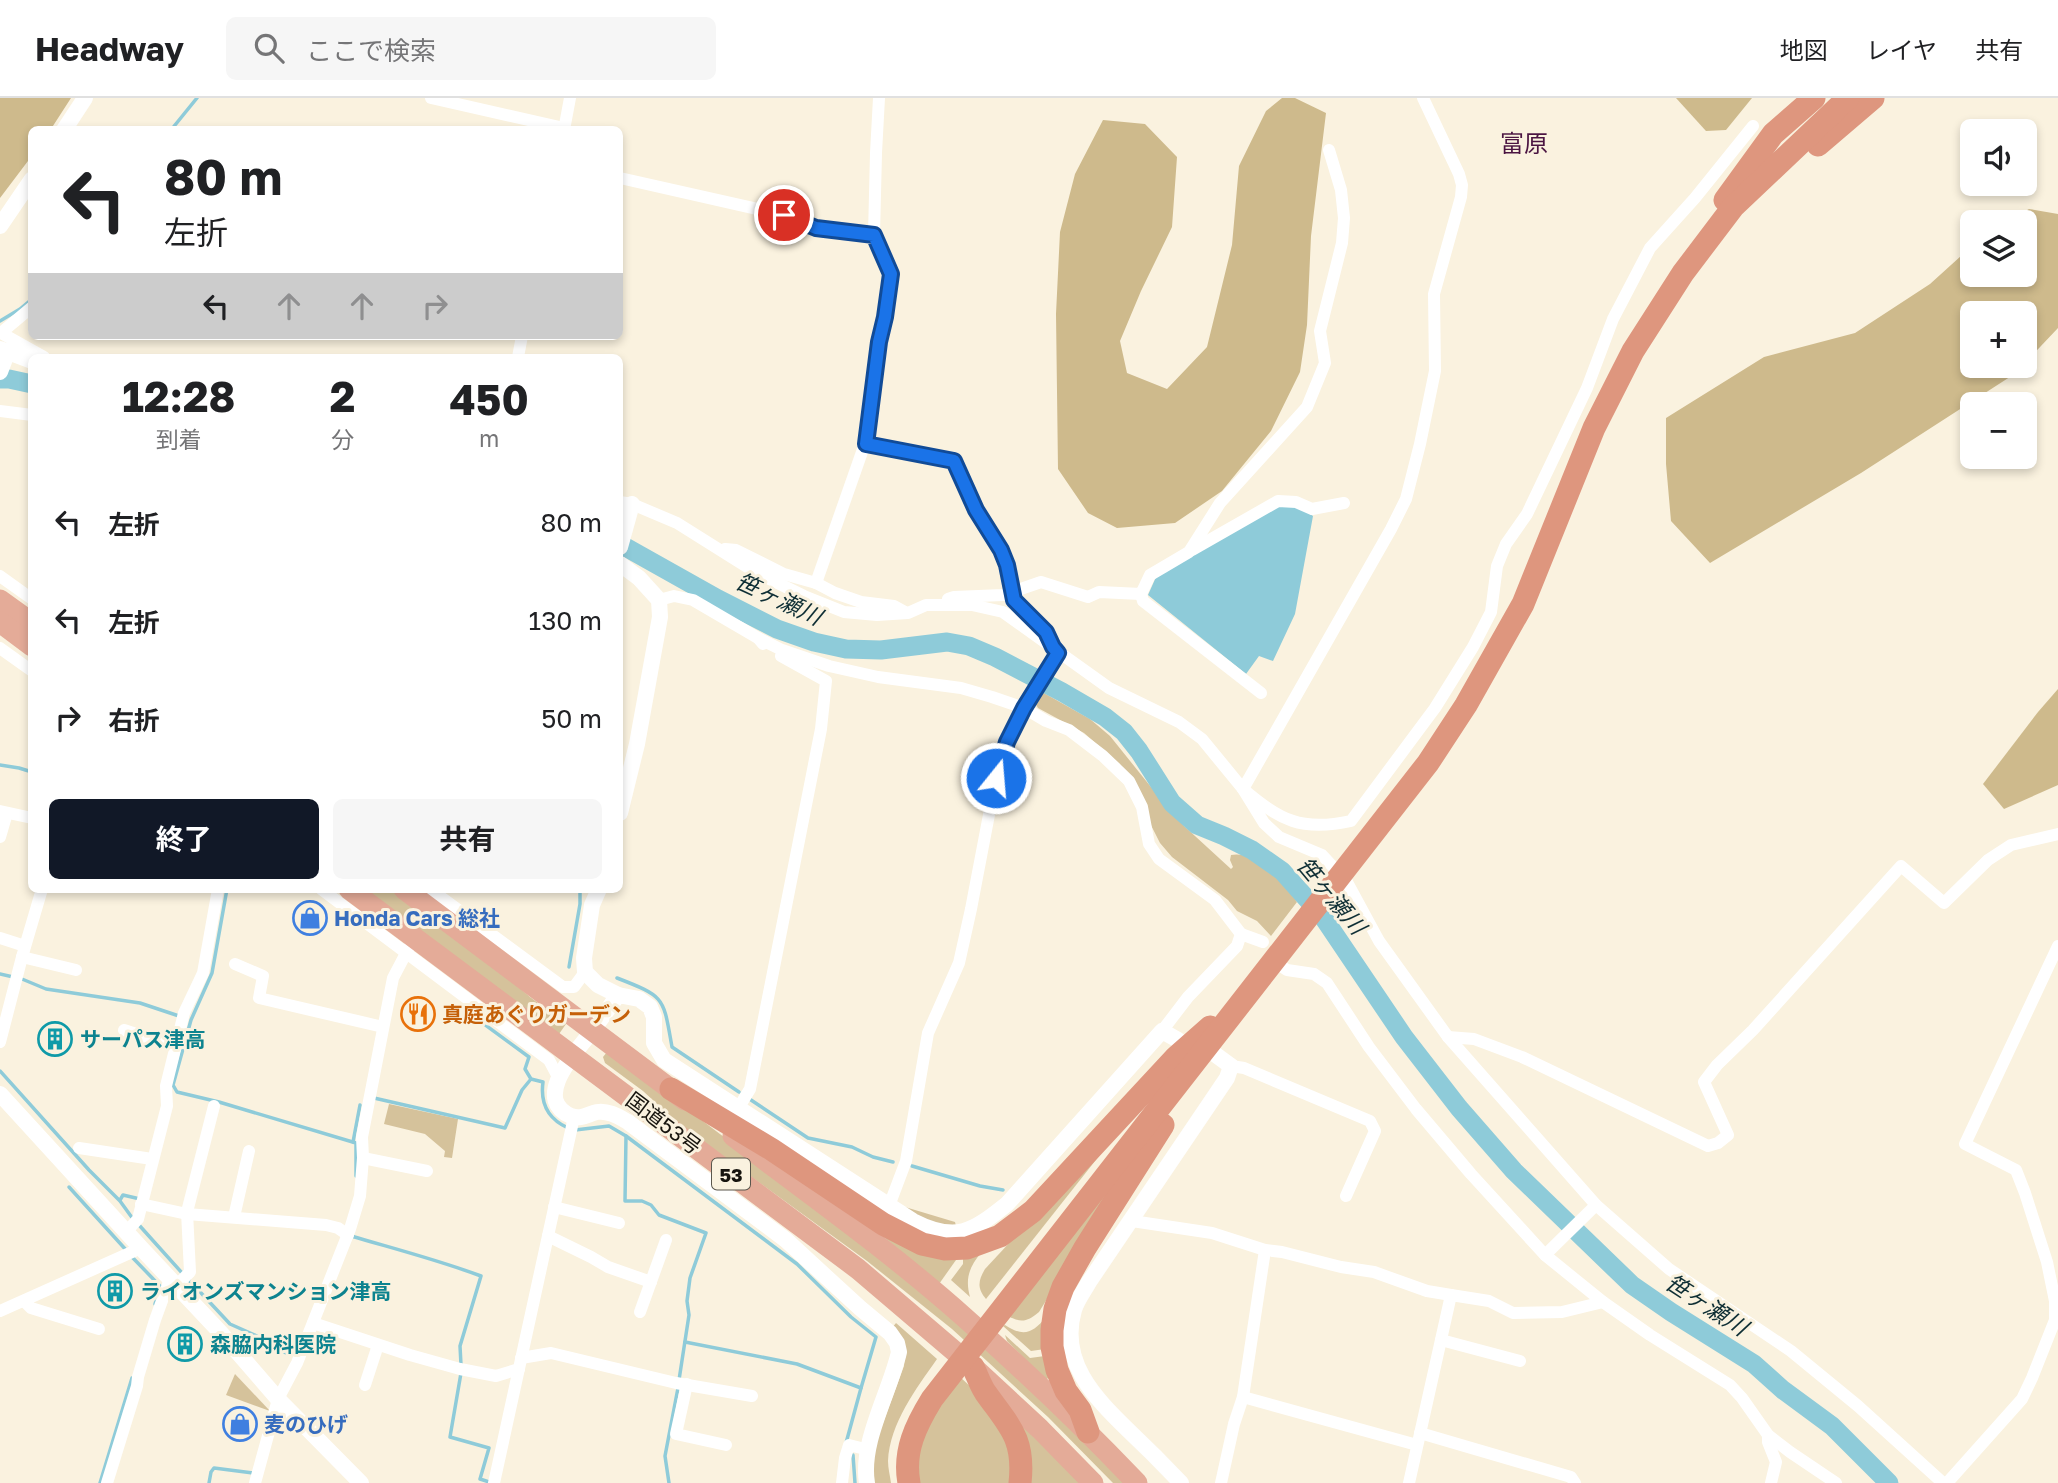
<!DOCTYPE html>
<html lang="ja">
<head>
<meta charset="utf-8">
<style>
	body { margin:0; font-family:"Golos Text","Noto Sans JP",sans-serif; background:#f6f6f6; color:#202124; height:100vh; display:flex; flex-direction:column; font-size:26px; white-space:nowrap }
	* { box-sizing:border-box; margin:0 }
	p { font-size:23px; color:#757577 }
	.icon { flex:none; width:38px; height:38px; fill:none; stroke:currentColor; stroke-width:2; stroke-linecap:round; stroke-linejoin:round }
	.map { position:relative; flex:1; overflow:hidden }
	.drawer { position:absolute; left:28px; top:256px; width:595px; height:539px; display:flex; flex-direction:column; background:#fff; border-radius:10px; box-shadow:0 4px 10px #0003 }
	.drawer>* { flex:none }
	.banner { position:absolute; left:28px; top:28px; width:595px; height:214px; border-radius:10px; box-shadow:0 4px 10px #0003; background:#fff; color:#202124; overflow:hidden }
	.controls { position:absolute; left:1960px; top:21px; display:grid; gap:14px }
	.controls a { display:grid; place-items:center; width:77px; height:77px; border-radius:10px; background:#fff; box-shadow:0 4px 10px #0003; font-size:35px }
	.pin { position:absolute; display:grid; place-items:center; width:60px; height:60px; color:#fff; margin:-30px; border:4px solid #fff; border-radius:50%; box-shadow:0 2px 7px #0007 }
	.me { position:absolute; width:77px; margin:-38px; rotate:17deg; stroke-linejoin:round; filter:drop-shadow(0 0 5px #0008) }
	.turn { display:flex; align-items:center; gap:24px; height:147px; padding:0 21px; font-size:32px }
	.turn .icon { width:91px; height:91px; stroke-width:2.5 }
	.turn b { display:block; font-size:49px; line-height:60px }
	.lanes { display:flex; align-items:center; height:66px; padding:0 21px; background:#0003; justify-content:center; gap:35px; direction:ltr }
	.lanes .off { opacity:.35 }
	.eta { display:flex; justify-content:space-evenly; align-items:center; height:119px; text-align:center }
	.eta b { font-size:42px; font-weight:700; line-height:49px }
	.primary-button { display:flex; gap:14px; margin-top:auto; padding:14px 21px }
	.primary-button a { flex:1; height:80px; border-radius:10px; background:#111827; color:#fff; font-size:28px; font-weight:700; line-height:80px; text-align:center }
	.primary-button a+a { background:#f6f6f6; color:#202124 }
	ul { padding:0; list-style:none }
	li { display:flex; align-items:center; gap:21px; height:98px; padding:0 21px }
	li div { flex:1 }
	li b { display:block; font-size:26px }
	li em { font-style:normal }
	header { display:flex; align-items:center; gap:42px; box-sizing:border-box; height:98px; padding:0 35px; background:#fff; border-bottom:2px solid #e0e0e0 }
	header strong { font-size:33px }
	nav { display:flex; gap:38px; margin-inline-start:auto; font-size:24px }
	.search { width:490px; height:63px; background:#f6f6f6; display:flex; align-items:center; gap:18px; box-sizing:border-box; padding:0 24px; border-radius:10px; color:#757577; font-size:26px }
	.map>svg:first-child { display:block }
	.green { fill:#d5c29b }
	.forest { fill:#ceba8c }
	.water { fill:#8ecbd9 }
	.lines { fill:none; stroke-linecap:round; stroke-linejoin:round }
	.stream { stroke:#8ecbd9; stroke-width:3.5 }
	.river { stroke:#8ecbd9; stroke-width:19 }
	.minor { stroke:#fff; stroke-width:12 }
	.tertiary { stroke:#fff; stroke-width:16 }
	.trunk { stroke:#e4ab98; stroke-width:21 }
	.motorway { stroke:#de967e; stroke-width:23 }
	.route-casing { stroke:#114b97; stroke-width:18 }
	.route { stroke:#1a73e8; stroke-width:12 }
	.labels { text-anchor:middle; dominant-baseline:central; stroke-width:6; stroke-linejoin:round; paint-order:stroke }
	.shield { fill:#faf2df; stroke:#5b574d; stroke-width:2 }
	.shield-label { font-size:19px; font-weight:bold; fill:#17140e }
	.shop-label { font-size:21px; font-weight:bold; fill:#366cbe; stroke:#faf2df; text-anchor:start }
	.food-label { font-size:21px; font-weight:bold; fill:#c56008; stroke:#faf2df; text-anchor:start }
	.culture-label { font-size:21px; font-weight:bold; fill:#0d838f; stroke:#faf2df; text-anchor:start }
	.street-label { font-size:21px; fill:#17140e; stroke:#faf2df }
	.water-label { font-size:23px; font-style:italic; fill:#0f2f35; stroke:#faf2df }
	.quarter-label { font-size:24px; fill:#4b1542; stroke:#faf2df }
</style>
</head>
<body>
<header>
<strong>Headway</strong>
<div class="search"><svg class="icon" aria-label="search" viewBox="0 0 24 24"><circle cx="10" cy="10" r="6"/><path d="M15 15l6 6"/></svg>ここで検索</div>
<nav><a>地図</a><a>レイヤ</a><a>共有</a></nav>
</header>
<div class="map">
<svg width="2058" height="1385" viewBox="0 0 2058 1385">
	<rect width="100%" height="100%" fill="#faf2df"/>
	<!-- green -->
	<g class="green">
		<path d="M1042 594 1090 621 1110 638 1163 704 1183 727 1231 771 1233 769 1230 762 1231 757C1256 752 1284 785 1297 804L1271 838 1257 823 1237 813 1228 802 1172 759 1160 745 1120 666 1084 635 1038 610 1035 605Z"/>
		<polygon points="365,791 391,791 489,863 530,899 566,926 559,936"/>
		<polygon points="607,954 691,1014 874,1153 958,1223 1127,1385 1113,1385 1048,1319 952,1231 867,1163 675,1023 643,993 605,965 603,959"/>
		<polygon points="389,1006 458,1021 452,1060 444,1059 445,1053 425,1036 384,1026"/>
		<path d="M1115 1031 1118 1034 986 1201C977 1190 978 1183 985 1171Z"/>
		<path d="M1140 1050 1039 1214C1027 1224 1021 1225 1008 1218Z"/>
		<path d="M905 1109 955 1124 956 1128C938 1128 919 1120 905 1109Z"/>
		<polygon points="859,1118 956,1159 956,1162 939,1186"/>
		<path d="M981 1155C969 1169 965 1181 970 1199L951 1182 963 1166V1159Z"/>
		<path d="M1046 1219 1045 1251 1031 1253 1003 1228 1005 1227C1023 1239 1032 1236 1046 1219Z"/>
		<path d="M896 1225 937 1261C916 1291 890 1325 888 1363 888 1370 890 1378 891 1385H873L871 1374 876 1344 904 1268 905 1253 892 1230Z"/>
		<polygon points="1005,1237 1030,1260 1045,1258 1051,1277 1046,1282 1007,1243"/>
		<polygon points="235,1276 270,1313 226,1297"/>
		<polygon points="959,1278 973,1291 999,1322 1014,1359 1010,1385 918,1385 919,1341"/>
		<polygon points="1019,1324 1080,1385 1029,1385"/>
	</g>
	<!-- forest -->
	<g class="forest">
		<polygon points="0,0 71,0 51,31 32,32 31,59 0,100"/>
		<polygon points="1282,0 1295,0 1326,15 1311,138 1307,227 1300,274 1271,333 1222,393 1175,425 1117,430 1088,415 1058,371 1056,216 1060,134 1075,76 1103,22 1145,26 1177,59 1172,129 1141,193 1120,243 1127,275 1167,291 1207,249 1232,147 1239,68 1266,13"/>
		<polygon points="1676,0 1752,0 1726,32 1706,33"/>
		<polygon points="2029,111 2058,116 2058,230 2025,265 2025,215 1972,215 1972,268 2022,268 2016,275 1861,375 1710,465 1671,423 1666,366 1666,320 1764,259 1855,235 1930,186 1972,148 1972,177 2025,177 2025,124 2005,124"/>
		<polygon points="2058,591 2058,687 2004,711 1983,686 2038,614"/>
	</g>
	<!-- water -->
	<polygon class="water" points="1297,408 1313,418 1295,516 1273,563 1259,558 1246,576 1148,497 1156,479 1276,409"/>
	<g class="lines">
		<!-- stream -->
		<g class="stream">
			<polyline points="171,32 197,0"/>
			<polyline points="0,223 20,211 32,201"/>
			<polyline points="0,667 19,670 32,674"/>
			<polyline points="227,791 212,875 191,922 173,987 177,994 219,1004 356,1045 356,1078"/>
			<polyline points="569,869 580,806 580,791"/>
			<polyline points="0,876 22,881 46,891 140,905 179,918"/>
			<path d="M617 880C666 899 663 899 672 949L739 994"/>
			<path d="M469 915 529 959 525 971 531 981 543 984C540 1006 548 1021 568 1030"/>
			<polyline points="0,973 89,1072 120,1103 133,1121"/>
			<polyline points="374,1000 505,1030 522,992 531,981"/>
			<polyline points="748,1000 808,1040 852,1049 873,1059 893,1064"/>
			<polyline points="575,1032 609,1028 626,1038 625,1103 642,1103 651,1107 659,1117 706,1135 690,1180 687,1203 689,1217 679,1282"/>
			<polyline points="626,1038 797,1166 851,1219 876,1239 861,1290"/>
			<polyline points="353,1044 360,1007"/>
			<polyline points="912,1068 980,1088 1003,1092"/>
			<polyline points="69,1089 127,1153"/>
			<polyline points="120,1102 123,1097 140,1101"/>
			<polyline points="139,1127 183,1176"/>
			<path d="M351 1138C395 1151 438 1162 481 1178L460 1248 461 1267"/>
			<polyline points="132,1159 160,1188 155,1206"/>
			<polyline points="188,1181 230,1226 259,1239 286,1255"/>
			<polyline points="685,1244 797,1266 861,1290 846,1345"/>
			<polyline points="461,1275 450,1339 489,1350 480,1381 492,1385"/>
			<polyline points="853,1357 855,1385"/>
			<polyline points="100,1385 132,1280"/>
			<polyline points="209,1385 211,1374 214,1370 253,1375"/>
			<polyline points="669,1385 665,1358 678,1290"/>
		</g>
		<!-- river -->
		<g class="river">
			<polyline points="0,281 9,281 32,286"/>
			<polyline points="620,446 718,501 777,531 814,544 846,551 881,552 947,544 969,548 995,559 1062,594 1105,619 1124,634 1139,653 1172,705 1197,727 1224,738 1252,752 1282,773 1323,819 1404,939 1459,1010 1514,1073 1632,1187 1671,1214 1754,1266 1783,1292 1832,1328 1889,1385"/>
		</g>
		<!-- minor -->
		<g class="minor">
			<polyline points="431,0 564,30"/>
			<path d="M1423 0 1459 76 1462 87 1461 99 1434 196 1435 273 1420 346 1406 401 1391 431 1243 691C1280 722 1301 734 1351 723L1435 610 1473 549 1491 514 1497 468 1506 446 1527 416 1587 290 1613 221 1650 150 1695 100 1753 28"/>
			<polyline points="564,32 570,0"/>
			<polyline points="620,80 784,117 816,130 874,137"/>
			<polyline points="32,209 1,235 44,259"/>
			<polyline points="518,259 522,238"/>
			<polyline points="0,313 32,317"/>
			<polyline points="866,346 954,363 976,412 1001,452 1007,467 1014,502 1046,534 1050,543"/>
			<polyline points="620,404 632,406 677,425 755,474 804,498 844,514 877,517 908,515 926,507 972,507 1003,514 1109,590 1179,624 1202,641 1243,691 1264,725 1279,739 1322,757 1347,784 1379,843 1448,939 1596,1107 1669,1171 1791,1253 1858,1308 1943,1385"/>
			<polyline points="725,451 736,452 784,476 816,485 835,495 861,504 894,508 905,514"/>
			<polyline points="1192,452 1278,403 1296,404 1312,411 1344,405"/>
			<polyline points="0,478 32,501"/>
			<polyline points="816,485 869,334 879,245 885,219 891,176 874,137 876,55 879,0"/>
			<polyline points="1141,496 1143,503 1261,595"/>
			<polyline points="948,501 954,499 1003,497 1041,484 1088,499 1099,494 1141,496 1150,477 1189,454 1220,405 1307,309 1325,265 1320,233 1342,145 1344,120 1341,92 1329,52"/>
			<polyline points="659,502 674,498 693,502 758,540 763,546"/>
			<polyline points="758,540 782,552 829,568 878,579 961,590 992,599 1024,610 1046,623 1069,632 1103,658 1129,683 1142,709 1149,746 1159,761 1215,802 1241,836 1237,848 1188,899 1162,933"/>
			<polyline points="0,550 32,573"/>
			<polyline points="0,713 32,720"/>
			<polyline points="0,739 7,715"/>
			<polyline points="321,791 549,962 558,979"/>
			<polyline points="430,791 563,889 574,889 585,874"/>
			<polyline points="1241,836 1263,844"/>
			<polyline points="0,840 25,848"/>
			<polyline points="22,859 76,872"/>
			<polyline points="235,866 263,878 259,900 383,929"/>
			<polyline points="1281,868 1287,872 1314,876 1327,885 1369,949 1416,1011 1471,1076 1545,1157 1603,1204 1650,1237 1730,1287 1742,1300 1768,1337 1790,1354 1836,1385"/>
			<polyline points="124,932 176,949"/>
			<polyline points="1448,939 1474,941 1522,959 1708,1048 1718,1045 1728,1037 1704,984 1717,967 1753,932 1901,768 1944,805 1988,762 2011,747 2058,736"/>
			<polyline points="0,944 22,859 42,791"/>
			<polyline points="1231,968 1244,970 1370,1023 1375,1033 1346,1098"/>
			<polyline points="739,1009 750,991 821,631 826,583 781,558"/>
			<polyline points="79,1050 152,1061"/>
			<polyline points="363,1060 427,1073"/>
			<polyline points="141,1106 187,1116 326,1127 338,1130 348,1137"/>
			<polyline points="889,1108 906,1063 928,935 959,865 971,811 996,680 1007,644 1024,610 1058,555"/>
			<polyline points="554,1109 619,1125"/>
			<polyline points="234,1119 249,1053"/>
			<polyline points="1132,1123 1212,1135 1265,1152 1282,1154 1341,1169 1374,1174 1427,1193 1451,1197"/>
			<polyline points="126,1134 138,1121 167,1008 166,988 184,915 203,875 218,791"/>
			<polyline points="548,1138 591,1159 608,1169 651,1184"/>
			<polyline points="1545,1157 1596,1107"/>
			<polyline points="176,1188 190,1174 187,1114 214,1008"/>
			<polyline points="24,1203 31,1210 99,1231"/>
			<polyline points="0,1213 141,1150"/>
			<polyline points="640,1214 666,1142"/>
			<polyline points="313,1225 410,1257 460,1271 496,1278 519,1271"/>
			<polyline points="1441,1242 1520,1263"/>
			<polyline points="521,1260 551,1255 676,1285 752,1298"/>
			<polyline points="687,1286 676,1336 726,1347"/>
			<polyline points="365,1287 378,1247"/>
			<polyline points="1243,1299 1417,1347"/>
			<polyline points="1420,1335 1571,1379 1575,1385"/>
			<polyline points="1768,1337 1768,1344 1776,1364 1771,1385"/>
			<polyline points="107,1385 137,1288 138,1279 155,1222 170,1181"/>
			<polyline points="255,1385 278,1301 297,1265 350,1131 360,1098 363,1060 362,1039 393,880 414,840"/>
			<polyline points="494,1385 574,1019"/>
			<polyline points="842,1385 845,1360 849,1347 869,1352"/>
			<polyline points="1221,1385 1234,1326 1243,1299 1265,1152"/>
			<polyline points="1409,1385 1451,1197 1489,1203 1513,1215 1562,1214 1603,1204"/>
			<polyline points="1947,1385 2022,1301 2032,1280 2055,1222 2055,1203 2047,1164 2025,1095 2016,1072 1965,1046 2058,848"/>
		</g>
		<!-- tertiary -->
		<g class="tertiary">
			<polyline points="64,32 85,0"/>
			<polyline points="0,128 32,81"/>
			<polyline points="0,251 32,263"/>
			<polyline points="0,274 8,253"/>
			<polyline points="620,449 632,406"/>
			<polyline points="620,466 639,480 659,502 660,519 637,646 620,715"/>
			<polyline points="599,791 592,807 584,860 585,874 598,887 618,897"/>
			<polyline points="0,996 141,1150 220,1234 278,1301 361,1385"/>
			<path d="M867 1385C860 1344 890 1294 899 1254L897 1245 890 1235 860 1210 786 1142 628 1024C619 1019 608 1012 597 1014 588 1016 581 1022 571 1018 532 1001 574 956 589 937 599 924 608 911 618 897L639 901 650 909 654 919V945L664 962 913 1123C956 1145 972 1134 1007 1106L1162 933 1178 942"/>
			<path d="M1181 1385C1164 1367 1146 1349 1128 1332 1094 1299 1059 1263 1074 1212 1077 1202 1084 1193 1089 1184L1227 980 1231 968 1216 957"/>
		</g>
		<!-- trunk -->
		<g class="trunk">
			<polyline points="0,502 32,525"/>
			<polyline points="0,524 32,548"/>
			<polyline points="349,791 858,1171 973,1269 1040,1331 1093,1385"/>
			<polyline points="404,791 685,1002"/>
			<path d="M733 1038C811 1097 891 1154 964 1219 1024 1272 1082 1327 1137 1385"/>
		</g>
		<!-- motorway -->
		<g class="motorway">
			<polyline points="1818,47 1873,0"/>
			<polyline points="1725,102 1773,36 1814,0"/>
			<polyline points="671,991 771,1051 883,1126 922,1146 945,1151 967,1150 1000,1138 1033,1113 1176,959 1210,929"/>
			<path d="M973 1269C977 1277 980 1286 985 1294 1009 1328 1025 1340 1020 1385"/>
			<polyline points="1088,1334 1080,1312 1066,1293 1057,1272 1052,1249 1052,1232 1055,1211 1063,1189 1085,1150 1163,1027"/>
			<path d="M909 1385C903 1353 916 1327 932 1301L1428 665 1466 607 1523 506 1594 330 1633 253 1683 175 1733 109 1848 0"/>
		</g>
	</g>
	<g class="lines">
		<!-- route casing -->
		<g class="route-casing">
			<polyline id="route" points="784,117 816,130 874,137 891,176 885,219 879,244 866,346 954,363 976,412 1001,452 1007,467 1014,502 1046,534 1053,549 1058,555 1024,610 1007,644 996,680"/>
		</g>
		<!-- route -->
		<use href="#route" class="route"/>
	</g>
	<!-- icons -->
	<defs>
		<g id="shop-ring" transform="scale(1.75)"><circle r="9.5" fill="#faf2df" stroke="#3f7fe0" stroke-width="1.5"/><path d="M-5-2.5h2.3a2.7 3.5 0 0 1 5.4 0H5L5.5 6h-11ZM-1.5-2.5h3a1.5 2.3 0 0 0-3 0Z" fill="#3f7fe0"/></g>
		<g id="restaurant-ring" transform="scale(1.75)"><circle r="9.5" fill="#faf2df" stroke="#e8710a" stroke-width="1.5"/><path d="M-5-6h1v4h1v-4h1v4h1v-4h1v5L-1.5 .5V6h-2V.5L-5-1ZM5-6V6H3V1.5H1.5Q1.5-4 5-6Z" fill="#e8710a"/></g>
		<g id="building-ring" transform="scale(1.75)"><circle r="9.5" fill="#faf2df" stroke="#0f9aa8" stroke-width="1.5"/><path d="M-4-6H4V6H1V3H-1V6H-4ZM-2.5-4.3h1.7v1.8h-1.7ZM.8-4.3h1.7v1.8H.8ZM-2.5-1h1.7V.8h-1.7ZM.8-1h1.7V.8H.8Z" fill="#0f9aa8"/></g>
	</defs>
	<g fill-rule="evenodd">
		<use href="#shop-ring" x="310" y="820"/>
		<use href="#restaurant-ring" x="418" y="916"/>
		<use href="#building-ring" x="55" y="941"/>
		<use href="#building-ring" x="115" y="1193"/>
		<use href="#building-ring" x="185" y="1246"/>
		<use href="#shop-ring" x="240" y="1326"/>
	</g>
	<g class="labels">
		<!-- shield labels -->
		<rect class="shield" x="712" y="1060.5" width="38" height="31" rx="5"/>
		<g class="shield-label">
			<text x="731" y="1076">53</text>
		</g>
		<!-- shop labels -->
		<g class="shop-label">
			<text x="334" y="820">Honda Cars 総社</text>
			<text x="264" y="1326">麦のひげ</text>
		</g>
		<!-- food labels -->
		<g class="food-label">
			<text x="442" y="916">真庭あぐりガーデン</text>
		</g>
		<!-- culture labels -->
		<g class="culture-label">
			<text x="80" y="941">サーパス津高</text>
			<text x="140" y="1193">ライオンズマンション津高</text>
			<text x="210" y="1246">森脇内科医院</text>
		</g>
		<!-- street labels -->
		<g class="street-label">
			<text transform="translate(664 1025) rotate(37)">国道53号</text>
		</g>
		<!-- water labels -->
		<g class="water-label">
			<text transform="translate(779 500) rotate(25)">笹ヶ瀬川</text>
			<text transform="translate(1332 797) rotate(50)">笹ヶ瀬川</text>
			<text transform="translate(1707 1206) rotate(33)">笹ヶ瀬川</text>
		</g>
		<!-- quarter labels -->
		<g class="quarter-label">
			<text x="1524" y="44">富原</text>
		</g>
	</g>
</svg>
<div class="controls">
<a><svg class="icon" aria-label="sound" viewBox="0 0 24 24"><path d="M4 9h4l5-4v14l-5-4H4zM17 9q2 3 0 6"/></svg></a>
<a><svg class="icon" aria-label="layers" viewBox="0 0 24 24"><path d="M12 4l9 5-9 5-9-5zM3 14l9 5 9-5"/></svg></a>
<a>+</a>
<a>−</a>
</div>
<div class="pin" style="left:784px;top:117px;background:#d93025"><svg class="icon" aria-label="arrive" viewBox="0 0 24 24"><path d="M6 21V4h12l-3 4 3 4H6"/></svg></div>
<svg class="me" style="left:996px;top:680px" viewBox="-20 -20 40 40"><circle r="17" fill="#1a73e8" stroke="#fff" stroke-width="3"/><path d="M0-11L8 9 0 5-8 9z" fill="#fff"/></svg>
<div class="banner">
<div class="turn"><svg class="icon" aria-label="left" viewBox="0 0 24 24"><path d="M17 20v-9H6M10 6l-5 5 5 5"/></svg><div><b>80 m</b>左折</div></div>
<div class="lanes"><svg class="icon" aria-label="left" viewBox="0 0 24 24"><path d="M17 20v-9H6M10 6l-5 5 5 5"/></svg><svg class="icon off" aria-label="ahead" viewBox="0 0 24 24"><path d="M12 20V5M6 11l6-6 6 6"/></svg><svg class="icon off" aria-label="ahead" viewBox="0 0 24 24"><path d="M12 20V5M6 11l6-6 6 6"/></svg><svg class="icon off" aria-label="right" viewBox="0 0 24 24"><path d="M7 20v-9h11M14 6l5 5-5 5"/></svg></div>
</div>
<section class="drawer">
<div class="eta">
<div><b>12:28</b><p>到着</p></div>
<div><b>2</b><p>分</p></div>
<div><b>450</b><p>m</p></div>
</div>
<ul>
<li><svg class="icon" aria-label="left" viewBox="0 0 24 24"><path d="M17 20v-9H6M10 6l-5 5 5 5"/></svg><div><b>左折</b></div><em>80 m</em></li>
<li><svg class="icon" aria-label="left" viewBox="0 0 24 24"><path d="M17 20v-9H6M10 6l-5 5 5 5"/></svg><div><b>左折</b></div><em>130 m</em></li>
<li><svg class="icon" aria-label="right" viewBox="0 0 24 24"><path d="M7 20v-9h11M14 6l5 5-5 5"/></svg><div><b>右折</b></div><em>50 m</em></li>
</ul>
<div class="primary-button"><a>終了</a><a>共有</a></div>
</section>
</div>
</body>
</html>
